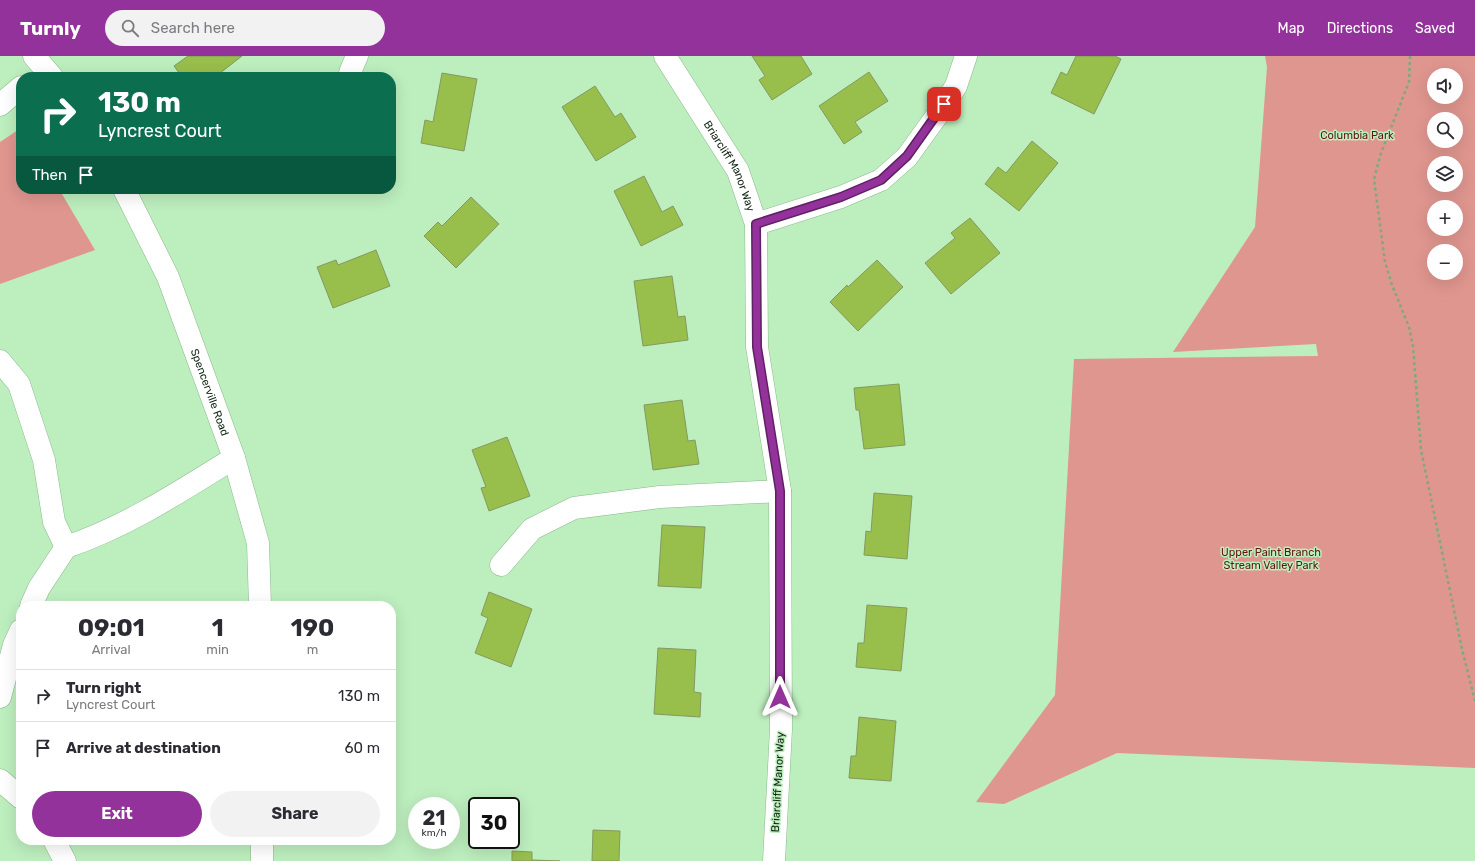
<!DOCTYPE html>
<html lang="en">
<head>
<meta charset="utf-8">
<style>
	body { margin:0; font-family:Rubik,sans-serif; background:#f2f2f3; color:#2b2b33; height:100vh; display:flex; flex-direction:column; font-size:15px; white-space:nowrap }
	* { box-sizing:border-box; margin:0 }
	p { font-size:13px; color:#7c7c81 }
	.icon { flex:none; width:22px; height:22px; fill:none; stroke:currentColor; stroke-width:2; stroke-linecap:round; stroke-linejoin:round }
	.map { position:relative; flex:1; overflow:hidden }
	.side { position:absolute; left:16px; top:545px; width:380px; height:244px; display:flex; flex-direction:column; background:#fff; border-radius:16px; box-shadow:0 4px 16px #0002 }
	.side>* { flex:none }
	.hud { position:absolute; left:16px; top:16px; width:380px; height:122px; border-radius:16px; box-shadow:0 4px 16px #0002; background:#0b6e4f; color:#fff; overflow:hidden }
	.controls { position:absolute; left:1427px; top:12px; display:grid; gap:8px }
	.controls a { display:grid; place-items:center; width:36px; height:36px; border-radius:50%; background:#fff; box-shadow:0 4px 16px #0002; font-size:20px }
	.speed { position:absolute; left:408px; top:741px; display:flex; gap:8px; font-size:20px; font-weight:700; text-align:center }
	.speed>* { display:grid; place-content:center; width:52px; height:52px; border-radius:50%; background:#fff; box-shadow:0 4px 16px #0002; line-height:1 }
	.speed small { font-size:10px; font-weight:400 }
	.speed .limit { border:2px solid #111; border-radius:6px; background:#fff; color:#111 }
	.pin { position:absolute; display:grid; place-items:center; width:34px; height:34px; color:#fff; margin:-17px; border-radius:8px; box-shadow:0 2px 6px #0006 }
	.me { position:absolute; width:44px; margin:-22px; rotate:0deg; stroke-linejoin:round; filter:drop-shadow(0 0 3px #0008) }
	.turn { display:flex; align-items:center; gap:14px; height:84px; padding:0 16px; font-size:18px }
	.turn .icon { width:52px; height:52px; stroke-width:2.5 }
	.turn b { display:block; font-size:28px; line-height:34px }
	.then { display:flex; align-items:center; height:38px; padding:0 16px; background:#0003; gap:8px; font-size:15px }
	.eta { display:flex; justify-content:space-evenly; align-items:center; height:68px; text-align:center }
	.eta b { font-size:24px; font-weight:700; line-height:28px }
	.cta { display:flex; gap:8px; margin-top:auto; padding:8px 16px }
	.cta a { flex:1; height:46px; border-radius:24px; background:#93329a; color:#fff; font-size:16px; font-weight:700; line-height:46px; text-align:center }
	.cta a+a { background:#f2f2f3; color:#2b2b33 }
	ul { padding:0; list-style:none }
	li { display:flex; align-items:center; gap:12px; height:52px; padding:0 16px; border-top:1px solid #e1e1e2 }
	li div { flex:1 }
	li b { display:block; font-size:15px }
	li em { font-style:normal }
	header { display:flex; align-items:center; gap:24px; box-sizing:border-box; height:56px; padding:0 20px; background:#93329a; color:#fff }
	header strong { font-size:19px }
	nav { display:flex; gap:22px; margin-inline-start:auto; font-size:14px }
	.search { width:280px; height:36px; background:#f2f2f3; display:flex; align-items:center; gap:10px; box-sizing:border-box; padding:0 14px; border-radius:22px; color:#7c7c81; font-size:15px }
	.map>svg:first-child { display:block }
	.green { fill:#df968f; fill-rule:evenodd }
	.building { fill:#98be4c; stroke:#849961 }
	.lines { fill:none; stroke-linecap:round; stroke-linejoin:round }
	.minor-casing { stroke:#8ab98b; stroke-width:23 }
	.major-casing { stroke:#8ab98b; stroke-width:23 }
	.path { stroke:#80a781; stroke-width:2.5; stroke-dasharray:3 3; stroke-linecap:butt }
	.minor { stroke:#fff; stroke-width:22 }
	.major { stroke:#fff; stroke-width:22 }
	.route-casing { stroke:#602064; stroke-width:10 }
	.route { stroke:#93329a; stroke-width:7 }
	.labels { text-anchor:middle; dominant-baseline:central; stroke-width:3; stroke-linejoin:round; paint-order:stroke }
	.park-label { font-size:11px; fill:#601616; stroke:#bdeebe }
	.street-label { font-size:11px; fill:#112412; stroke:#bdeebe }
</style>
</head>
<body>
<header>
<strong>Turnly</strong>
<div class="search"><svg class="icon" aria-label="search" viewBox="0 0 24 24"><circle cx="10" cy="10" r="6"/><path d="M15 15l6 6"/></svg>Search here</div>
<nav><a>Map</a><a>Directions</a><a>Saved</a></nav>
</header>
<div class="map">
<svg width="1475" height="805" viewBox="0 0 1475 805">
	<rect width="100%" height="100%" fill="#bdeebe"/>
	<!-- green -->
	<g class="green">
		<path d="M1265 0H1475V712L1117 697 1004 748 976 746 1055 639 1074 303 1318 300 1316 288 1173 296 1255 171 1267 11ZM1434 19H1456V41H1434ZM1434 63H1456V85H1434ZM1434 107H1456V129H1434ZM1434 151H1456V173H1434ZM1434 195H1456V217H1434Z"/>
		<polygon points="21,72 21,133 59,133 95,194 0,228 0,86"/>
	</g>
	<!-- building -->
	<g class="building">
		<polygon points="188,0 242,0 215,21 182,21 174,10"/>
		<polygon points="752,0 801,0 812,18 772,44 759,24 765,20"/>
		<polygon points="1076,0 1115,0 1121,3 1094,58 1051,37 1061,16 1067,19"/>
		<polygon points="869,16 888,45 855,66 862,76 844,88 819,50"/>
		<polygon points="442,17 477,23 464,95 421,87 425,64 433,66"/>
		<polygon points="595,30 615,61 621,57 636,81 596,105 562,51"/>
		<polygon points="1032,85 1058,107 1019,155 985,128 998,111 1006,117"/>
		<polygon points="644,120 662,156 673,150 683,169 641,190 614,135"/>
		<polygon points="471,141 499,168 456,212 424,180 438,166 442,170"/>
		<polygon points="970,162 1000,197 951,238 925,207 955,182 951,177"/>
		<polygon points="376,194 390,230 333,252 317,211 336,204 338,209"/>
		<polygon points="877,204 903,231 858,275 830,246 847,229 848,231"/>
		<polygon points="672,220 678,261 685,260 688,284 643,290 634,225"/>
		<polygon points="899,328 905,389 864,393 859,354 856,354 854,332"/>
		<polygon points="682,344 688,385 695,384 699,408 653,414 644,349"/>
		<polygon points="507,381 530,440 489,455 481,432 486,431 472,394"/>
		<polygon points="874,437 912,440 907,503 864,499 866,475 871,476"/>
		<polygon points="662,469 705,471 701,532 658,530"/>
		<polygon points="489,536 532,553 511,611 475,597 488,562 481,559"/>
		<polygon points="867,549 907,552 901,615 856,611 858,587 864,587"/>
		<polygon points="658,592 696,594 694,636 701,637 700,661 654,658"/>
		<polygon points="859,661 896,665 891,725 849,722 851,700 856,700"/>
		<polygon points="593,774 620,775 619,805 592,805"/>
		<polygon points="512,795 532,796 532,804 560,805 512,805"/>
	</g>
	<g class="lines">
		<!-- minor casing -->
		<g class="minor-casing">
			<g id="minor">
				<path id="s1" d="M665 0 738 115 756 168 757 291 780 435 781 673 774 805"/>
				<polyline points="349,21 351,14 357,0"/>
				<polyline points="0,49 21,31"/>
				<polyline points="756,168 841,141 881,124 907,101 938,58 956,30 966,0"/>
				<path d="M0 305 19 328 44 404 54 466 66 491C126 471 181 435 234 402"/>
				<polyline points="501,509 532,473 574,452 660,441 780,435"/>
				<polyline points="31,550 39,532 66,491"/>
				<polyline points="0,641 14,589 21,574"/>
				<polyline points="0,724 21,742"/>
				<polyline points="54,784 65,805"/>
			</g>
		</g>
		<!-- major casing -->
		<g class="major-casing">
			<g id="major">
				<polyline points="34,0 52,21"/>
				<path id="s2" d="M124 133 168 221 234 402 258 487 260 550"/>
				<polyline points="262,805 262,784"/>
			</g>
		</g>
		<!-- path -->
		<polyline class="path" points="1410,0 1409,26 1381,97 1374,123 1385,206 1392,229 1409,271 1413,290 1421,394 1462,593 1475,645"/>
		<!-- minor -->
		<use href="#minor" class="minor"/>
		<!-- major -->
		<use href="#major" class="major"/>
	</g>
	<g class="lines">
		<!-- route casing -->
		<g class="route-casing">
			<polyline id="route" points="780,641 780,435 757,291 756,168 841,141 881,124 907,100 944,48"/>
		</g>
		<!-- route -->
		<use href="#route" class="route"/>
	</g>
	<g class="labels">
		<!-- park labels -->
		<g class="park-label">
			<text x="1357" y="79">Columbia Park</text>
			<text x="1271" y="496">Upper Paint Branch<tspan x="1271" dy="13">Stream Valley Park</tspan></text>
		</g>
		<!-- street labels -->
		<g class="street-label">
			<text stroke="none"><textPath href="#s1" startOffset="128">Briarcliff Manor Way</textPath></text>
			<text stroke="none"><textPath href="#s2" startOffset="221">Spencerville Road</textPath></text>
			<text transform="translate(778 726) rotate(-87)">Briarcliff Manor Way</text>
		</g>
	</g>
</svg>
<div class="controls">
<a><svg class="icon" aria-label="sound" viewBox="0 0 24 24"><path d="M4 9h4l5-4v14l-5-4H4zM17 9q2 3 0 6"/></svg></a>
<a><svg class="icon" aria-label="search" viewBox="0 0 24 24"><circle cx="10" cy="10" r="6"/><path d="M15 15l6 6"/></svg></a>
<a><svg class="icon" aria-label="layers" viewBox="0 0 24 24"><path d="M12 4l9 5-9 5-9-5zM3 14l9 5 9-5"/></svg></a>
<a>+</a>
<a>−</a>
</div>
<div class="speed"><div>21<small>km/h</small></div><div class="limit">30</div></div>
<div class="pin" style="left:944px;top:48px;background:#d93025"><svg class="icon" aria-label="arrive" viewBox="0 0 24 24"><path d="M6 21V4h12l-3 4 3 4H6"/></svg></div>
<svg class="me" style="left:780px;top:641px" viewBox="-20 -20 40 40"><path d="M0-17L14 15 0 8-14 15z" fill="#93329a" stroke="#fff" stroke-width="4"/></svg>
<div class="hud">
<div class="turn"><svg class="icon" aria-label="right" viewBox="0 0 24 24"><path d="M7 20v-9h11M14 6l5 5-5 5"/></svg><div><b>130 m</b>Lyncrest Court</div></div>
<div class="then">Then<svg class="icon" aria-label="arrive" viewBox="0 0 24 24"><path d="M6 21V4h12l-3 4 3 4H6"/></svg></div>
</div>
<section class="side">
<div class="eta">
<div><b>09:01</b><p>Arrival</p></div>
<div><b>1</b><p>min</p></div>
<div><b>190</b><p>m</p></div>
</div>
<ul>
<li><svg class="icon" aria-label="right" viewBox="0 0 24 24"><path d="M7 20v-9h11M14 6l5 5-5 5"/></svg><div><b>Turn right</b><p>Lyncrest Court</p></div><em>130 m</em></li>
<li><svg class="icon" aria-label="arrive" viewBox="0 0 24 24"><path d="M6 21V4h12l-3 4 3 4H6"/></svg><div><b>Arrive at destination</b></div><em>60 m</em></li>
</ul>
<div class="cta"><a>Exit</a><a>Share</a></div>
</section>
</div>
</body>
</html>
